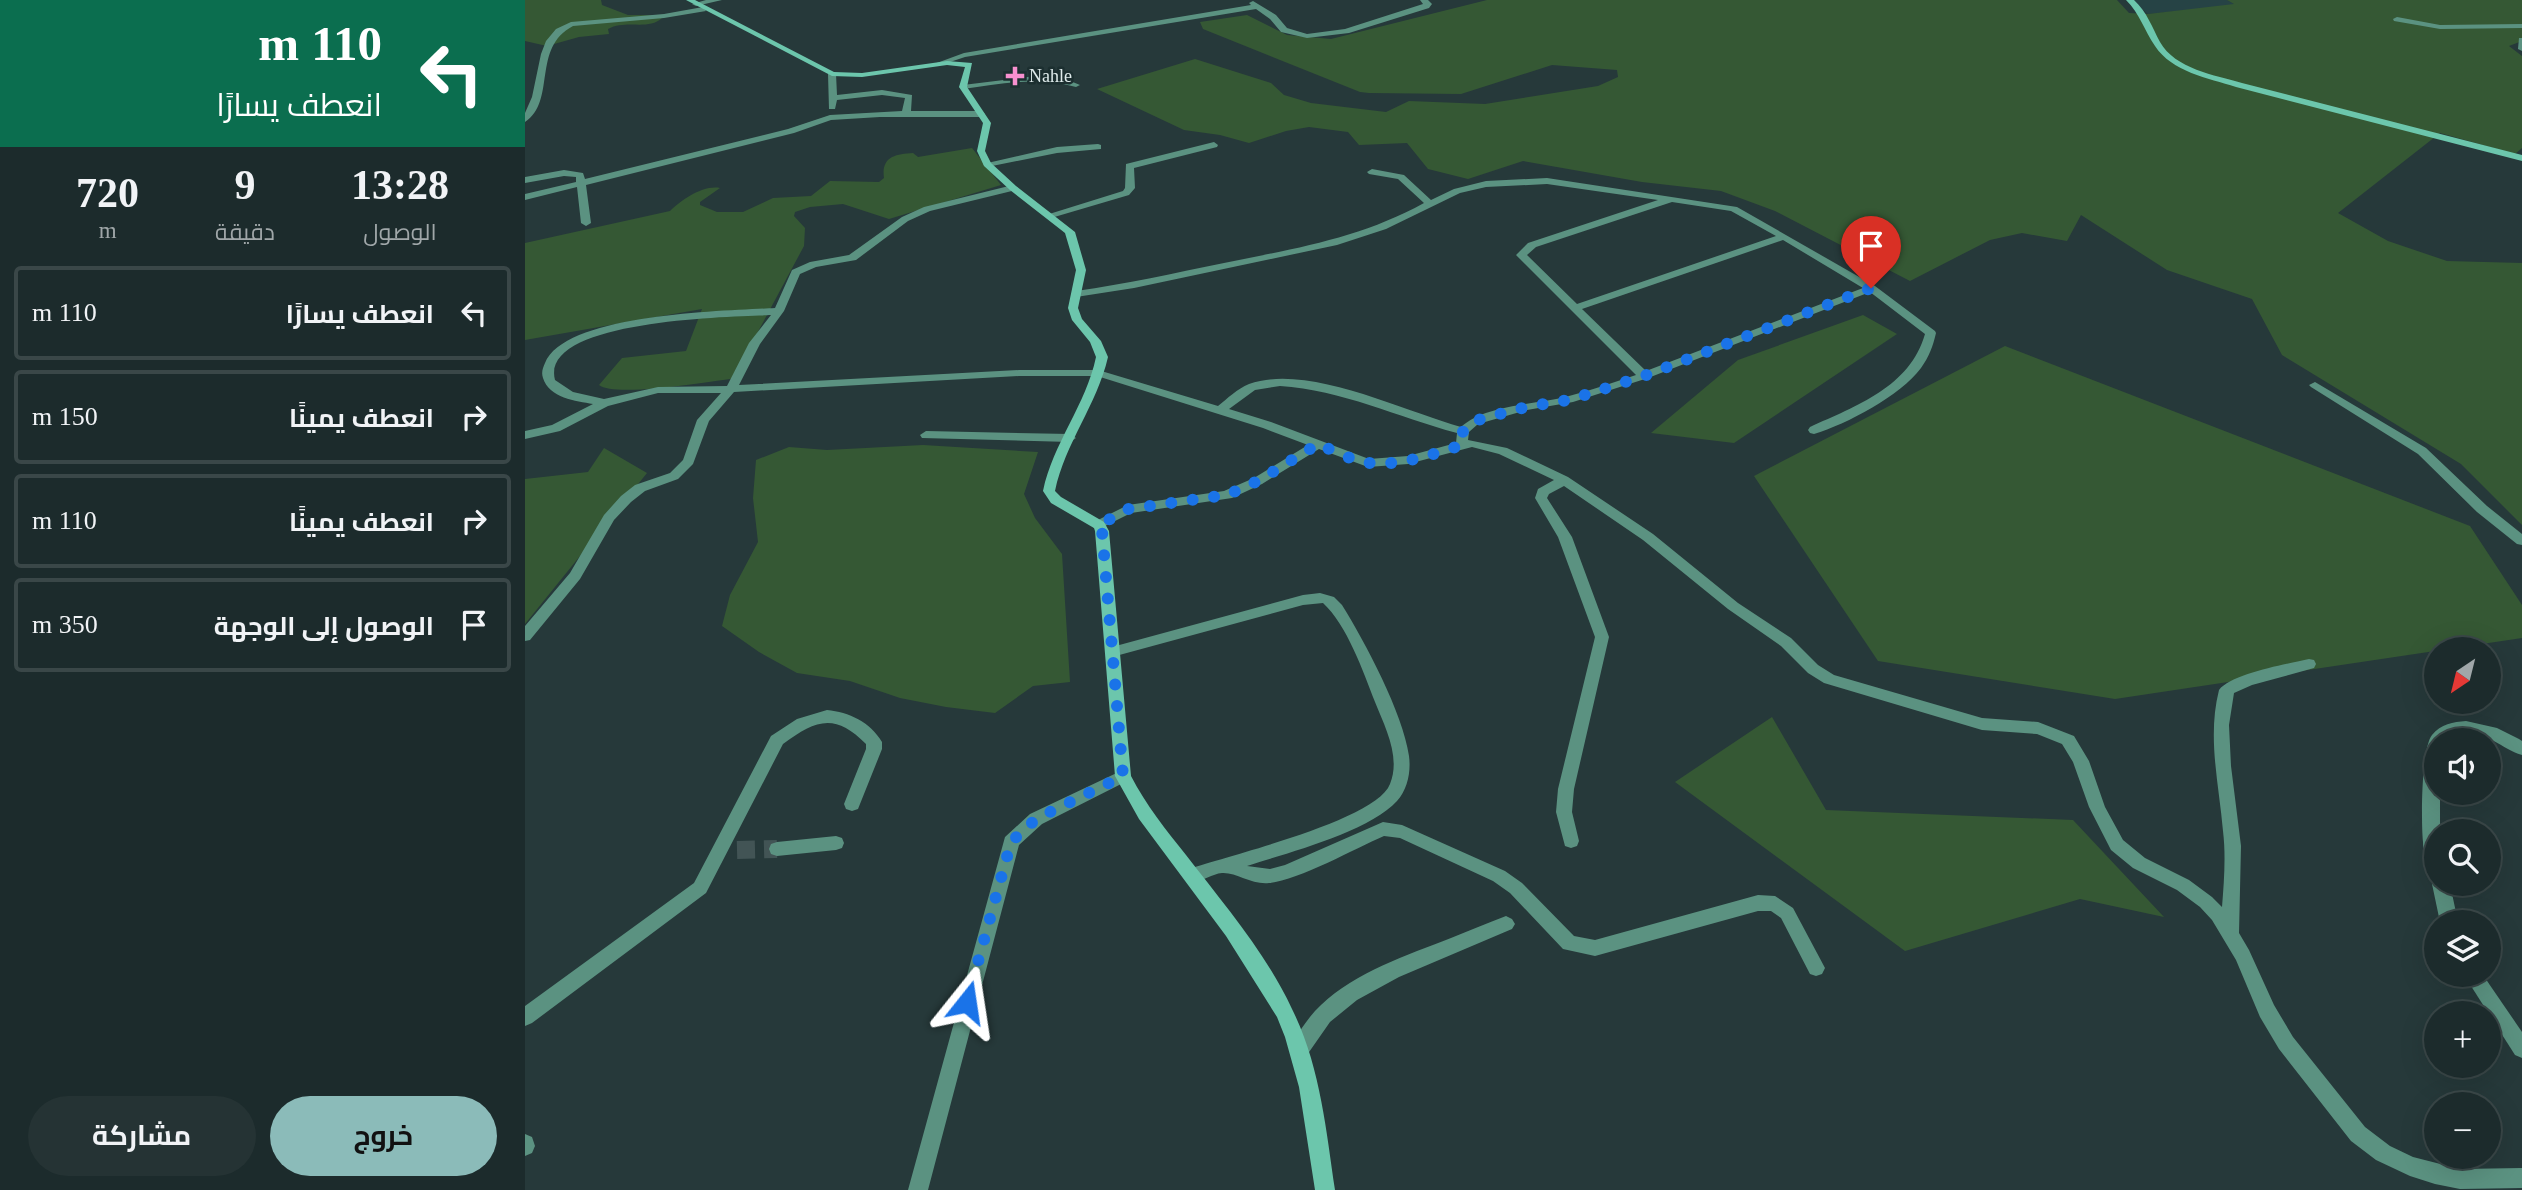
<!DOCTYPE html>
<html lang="ar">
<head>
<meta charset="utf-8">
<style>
	body { margin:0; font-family:"Times New Roman",Cairo,serif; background:#253334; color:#f1f3f6; direction:rtl; height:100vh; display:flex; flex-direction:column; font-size:26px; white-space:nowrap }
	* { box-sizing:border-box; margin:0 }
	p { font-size:23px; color:#a0a7a9 }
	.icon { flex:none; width:38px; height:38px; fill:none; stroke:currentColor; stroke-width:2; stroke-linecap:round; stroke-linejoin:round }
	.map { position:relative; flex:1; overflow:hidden; direction:ltr }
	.sheet { display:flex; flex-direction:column; background:#1c2b2c; width:525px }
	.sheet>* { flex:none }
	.hud { background:#0b6e4f; color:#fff; overflow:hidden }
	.needle { width:46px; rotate:215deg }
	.buttons { position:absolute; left:1899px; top:637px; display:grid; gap:14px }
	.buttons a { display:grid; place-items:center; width:77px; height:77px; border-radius:50%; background:#1c2b2c; box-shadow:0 7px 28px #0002,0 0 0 2px #3a4748; font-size:35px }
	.pin { position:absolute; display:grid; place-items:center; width:60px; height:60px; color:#fff; margin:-72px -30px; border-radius:50% 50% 50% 0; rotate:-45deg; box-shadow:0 0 7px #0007 }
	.pin .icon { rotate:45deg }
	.me { position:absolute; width:77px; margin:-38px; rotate:15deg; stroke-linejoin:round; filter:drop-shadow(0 0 5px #0008) }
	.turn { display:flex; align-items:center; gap:24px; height:147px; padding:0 28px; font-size:32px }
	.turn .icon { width:91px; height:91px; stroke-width:2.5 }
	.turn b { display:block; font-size:49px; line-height:60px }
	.eta { display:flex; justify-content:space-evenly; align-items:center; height:119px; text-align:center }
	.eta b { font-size:42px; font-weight:700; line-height:49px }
	.button { display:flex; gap:14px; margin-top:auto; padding:14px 28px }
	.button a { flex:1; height:80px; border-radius:42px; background:#8bbbb9; color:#111; font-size:28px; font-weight:700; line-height:80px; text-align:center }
	.button a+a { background:#253334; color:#f1f3f6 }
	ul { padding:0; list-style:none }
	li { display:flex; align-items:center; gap:21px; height:94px; margin:0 14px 10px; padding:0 14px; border:4px solid #3a4748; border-radius:7px }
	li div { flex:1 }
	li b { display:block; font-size:26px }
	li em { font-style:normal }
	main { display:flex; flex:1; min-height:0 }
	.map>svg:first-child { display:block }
	.built { fill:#264345 }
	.green { fill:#355834 }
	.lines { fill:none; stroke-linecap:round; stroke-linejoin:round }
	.street-tunnel { stroke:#425455; stroke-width:18; stroke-dasharray:18 9; stroke-linecap:butt }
	.street { fill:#5b9281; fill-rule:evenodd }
	.secondary { fill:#6cc6ac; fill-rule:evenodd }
	.route { stroke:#1a73e8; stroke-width:12; stroke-dasharray:0 21.6 }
	.poi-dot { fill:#f790cf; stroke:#1c2f30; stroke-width:2.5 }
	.labels { text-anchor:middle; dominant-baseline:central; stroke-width:5; stroke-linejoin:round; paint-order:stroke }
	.far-poi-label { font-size:18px; fill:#dfebeb; stroke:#1c2f30; text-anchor:start }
</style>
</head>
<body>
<main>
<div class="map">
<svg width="1997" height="1190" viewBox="0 0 1997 1190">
	<rect width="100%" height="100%" fill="#26393a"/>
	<!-- built -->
	<polygon class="built" points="1605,0 1702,0 1711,5 1623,14"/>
	<!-- green -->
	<g class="green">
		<path d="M0 0H76L77 5 103 15H130L137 18C123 31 102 19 83 29L84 34 54 37 22 46 0 41Z"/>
		<polygon points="962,0 1592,0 1604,13 1623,14 1709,4 1702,0 1997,0 1997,41 1984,46 1997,56 1997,148 1990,154 1915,133 1813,213 1863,241 1922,261 1997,263 1997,525 1936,464 1757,355 1727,299 1642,270 1556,215 1542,241 1497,233 1465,240 1385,281 1250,211 1196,191 1117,182 998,161 943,179 903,169 882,143 834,145 823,132 784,127 761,131 724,143 695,135 659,130 572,89 670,59 746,83 759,95 786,103 861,112 884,101 960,104 1073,86 1093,77 1092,70 1027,65 936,94 844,93 835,92 678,29 675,22 722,15 762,35 806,39"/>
		<path d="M447 148 476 185 364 219 318 204 285 207 270 212 269 216 280 228 279 246 221 354 212 378C187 381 90 398 74 385L97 358 161 351 177 309 0 340V243L145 211C157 200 177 185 195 188L175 202V205L192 212H218L248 198 286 196 305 181 354 182 359 178C356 157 370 154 388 153L393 157Z"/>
		<polygon points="1338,315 1372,334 1209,443 1126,433 1213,360"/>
		<polygon points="1480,346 1945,526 1997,605 1997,638 1590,699 1353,661 1229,476"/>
		<polygon points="398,445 513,452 499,494 510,518 537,554 545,682 508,686 470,713 421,707 375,698 325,681 272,673 234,652 197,626 205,595 233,542 228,498 231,460 264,447 302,450"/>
		<polygon points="79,448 122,473 0,624 0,479 63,472"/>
		<polygon points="1247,717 1301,810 1548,820 1639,917 1555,899 1380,951 1150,782"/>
	</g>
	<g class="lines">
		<!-- street-tunnel -->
		<polyline class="street-tunnel" points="212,850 252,849"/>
		<!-- street -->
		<g class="street">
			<polygon points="181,0 197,0 171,6 167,4"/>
			<polygon points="895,0 903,0 907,4 904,8 824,33 782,38 756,32 745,19 731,9 440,57 413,66 409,64 439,53 726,5 724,3 728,1 751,15 762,28 782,34 820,29 898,4"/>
			<path d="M178 7 181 11 139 18 48 26C6 48 32 101 0 122V113L7 97 16 54 21 41 31 29 46 22 139 14Z"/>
			<polygon points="1872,17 1915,25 1997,24 1997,28 1915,29 1869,21 1868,19"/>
			<polygon points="1994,38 1997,38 1997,51 1993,49"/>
			<polygon points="307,72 311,74 312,95 357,90 387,95 386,111 456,111 460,114 456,117 355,117 306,120 269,133 61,185 66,223 61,226 56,223 52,187 0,200 0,194 51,182 51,177 39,176 0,183 0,177 39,170 58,173 60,179 263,129 305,115 377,111 380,98 357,95 312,100 310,109 304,109 303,74"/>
			<path d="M510 76 538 78 555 85 551 87C512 76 477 84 438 89L434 87 438 85Z"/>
			<polygon points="689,142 693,145 692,147 609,168 610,188 604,195 526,218 521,215 598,191 600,188 601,164"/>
			<polygon points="573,144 576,145 576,149 532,153 462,167 458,164 532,147"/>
			<path d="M847 169 879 175 906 200 929 189 961 181 1022 178 1212 207 1350 286 1410 331 1411 333C1408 346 1404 357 1396 368 1375 396 1322 424 1289 434L1285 433 1283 430 1285 427C1331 406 1385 387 1400 334L1345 292 1123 378 1048 402 1002 410 953 424 944 432 943 440 982 448 1043 477 1128 534 1213 603 1266 638 1293 665 1309 675 1457 718 1513 722 1549 736 1564 761 1580 807 1598 840 1620 858 1664 880 1687 897 1697 907C1699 882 1701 856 1698 831 1694 784 1682 737 1694 690 1707 673 1763 664 1784 659L1789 660 1791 664 1789 668 1727 685 1709 693 1704 725 1706 766 1716 846 1714 933 1724 950 1749 1005 1768 1037 1840 1127 1865 1146 1888 1157 1935 1169 1997 1168V1188L1935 1189 1910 1184 1885 1176 1851 1160 1826 1141 1754 1049 1735 1017 1711 960 1687 920 1675 907 1652 890 1608 868 1586 850 1564 807 1548 762 1537 744 1512 734 1457 730 1299 683 1283 673 1256 646 1203 609 1118 540 1039 486 1024 494 1022 498 1047 537 1084 637 1049 789 1047 812 1054 841 1052 846 1046 848 1040 846 1031 812 1033 789 1070 637 1033 537 1010 498 1013 489 1029 480 974 454 947 447 883 464 843 467 794 449 737 484 707 498 606 513 574 529 569 528 567 525 569 522 603 505 699 491 729 478 783 445 738 428 572 376H494L209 392 184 421 168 464 153 479 120 491 106 502 89 520 55 579 5 640 0 641V626L45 573 79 515 96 496 110 485 145 473 158 460 172 420 196 393H133L83 406 35 431 0 439V431L27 425 68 404C51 401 24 398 18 378 16 372 18 368 20 363 41 313 201 311 250 308L267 270 285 262 324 255 377 217 399 207 488 185 493 188 491 190 405 211 383 221 331 260 291 267 275 274 259 311 235 344 214 385 494 370H573L693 406C703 398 712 389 724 384 782 363 878 411 936 427 961 404 1012 405 1044 396 1067 390 1089 382 1111 375L991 255 1003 243 1133 200 1022 184 961 187 935 193 861 229 812 245 609 288 551 297 546 294 551 291C601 284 650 273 699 263 768 249 836 238 899 203L873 179 844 174 842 172ZM1147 202 1206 211 1251 236 1052 304 1002 255 1011 247ZM1258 240 1338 288 1121 371 1057 309ZM246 315 224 343 202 386 133 387 79 399 48 392 30 380C14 319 209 317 246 315ZM755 386C817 390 872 417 932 433L931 443 883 456 844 459 746 422 704 409 730 390Z"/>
			<polygon points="1790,382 1901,448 1962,506 1997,534 1997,545 1992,544 1952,512 1893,454 1786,387 1784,385"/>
			<polygon points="401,431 545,434 551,438 545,442 397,438 395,435"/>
			<path d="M795 593 809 597 817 605C840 642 878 713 884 756 886 771 883 789 872 801 844 832 762 853 722 866L745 869 760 865 858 822 877 825 980 871 997 883 1049 936 1070 940 1233 895 1250 896 1268 908 1300 968 1297 974 1291 976 1285 974 1256 918 1246 911H1233L1070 956 1038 949 985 893 968 881 875 838 859 836C831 848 772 881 744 883 727 885 711 872 697 873 685 874 674 885 661 880L658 875 661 870C700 856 851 821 865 784 876 757 860 727 850 702 838 671 822 625 798 603L778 605 587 657 582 656 580 652 582 648 587 647 778 595Z"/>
			<path d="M302 710C324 712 345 722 357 742V749L333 809 327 811 321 809 319 804 341 749V744C310 712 290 720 258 744L181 893 7 1023 0 1026V1006L169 883 246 736 272 719Z"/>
			<path d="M1941 721 1972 728 1994 739 1997 741V755C1975 748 1964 732 1938 733 1927 733 1922 740 1911 740V793H1915V831H1911V870L1905 868C1901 860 1898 851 1898 842 1896 822 1896 749 1907 735 1916 724 1928 722 1941 721Z"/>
			<polygon points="598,770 604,772 606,776 604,780 517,824 494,845 403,1190 383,1190 480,837 505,814"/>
			<polygon points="311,836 317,838 319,843 317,848 311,850 252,856 246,854 244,849 246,844 252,842"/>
			<polygon points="1911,878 1911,884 1925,884 1933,922 1915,922 1907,884"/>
			<path d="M981 916 987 919 990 924 987 929 874 977 832 1000 805 1022 782 1055 775 1058 768 1055 765 1049C772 1034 784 1016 796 1005 831 972 882 955 926 938 944 931 962 923 981 916Z"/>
			<polygon points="1939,975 1958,975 1997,1032 1997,1058 1990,1055"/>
			<polygon points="0,1134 7,1137 10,1146 7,1153 0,1156"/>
		</g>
		<!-- secondary -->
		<g class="secondary">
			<path d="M161 0H170L309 72 337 73 422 61 447 63 442 87 466 123 460 151 466 163 491 186 550 232 561 270 553 308 557 319 576 341 583 357C572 405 540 443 530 491L536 497 579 522 584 531 606 776C621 805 641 830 661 855 698 903 741 953 767 1009 795 1065 801 1129 810 1190H790L774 1087 760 1037 752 1017 701 936 614 819 590 776 570 531 569 528 526 503 518 491C528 443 561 405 571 357L565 342 547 320 543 308 551 270 540 233 485 190 459 166 452 151 458 123 434 87 440 67 422 65 337 77 307 76Z"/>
			<path d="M1601 0H1609C1622 12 1627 27 1635 42 1650 69 1690 75 1717 83L1997 155V161L1711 87C1683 78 1647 72 1630 46 1619 30 1615 14 1601 0Z"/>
		</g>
	</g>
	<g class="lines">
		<!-- route -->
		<path class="route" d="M442 1002 486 842 511 819 598 776 577 531 574 525 603 509 702 495 733 481 793 444C809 451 827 461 845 463 875 466 909 454 937 445L938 431 949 421 1001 407 1044 400 1119 376 1346 288"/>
	</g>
	<!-- markers -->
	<path class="poi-dot" d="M486.5 65.5h7v7h7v7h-7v7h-7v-7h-7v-7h7z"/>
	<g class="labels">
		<!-- far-poi labels -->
		<g class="far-poi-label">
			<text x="504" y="76">Nahle</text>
		</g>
	</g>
</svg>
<div class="buttons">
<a><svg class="needle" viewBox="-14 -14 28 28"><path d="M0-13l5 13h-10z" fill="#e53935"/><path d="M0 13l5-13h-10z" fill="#a0a7a9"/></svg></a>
<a><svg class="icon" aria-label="sound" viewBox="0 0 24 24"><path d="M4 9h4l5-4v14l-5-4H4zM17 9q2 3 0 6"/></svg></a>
<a><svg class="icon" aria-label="search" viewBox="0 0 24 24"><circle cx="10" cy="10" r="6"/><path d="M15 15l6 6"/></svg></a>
<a><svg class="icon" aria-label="layers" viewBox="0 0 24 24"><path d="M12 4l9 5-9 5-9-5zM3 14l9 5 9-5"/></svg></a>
<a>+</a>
<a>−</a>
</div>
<div class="pin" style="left:1346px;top:288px;background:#d93025"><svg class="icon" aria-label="arrive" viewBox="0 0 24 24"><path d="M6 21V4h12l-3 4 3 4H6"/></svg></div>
<svg class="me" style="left:442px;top:1002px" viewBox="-20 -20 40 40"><path d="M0-17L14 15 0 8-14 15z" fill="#1a73e8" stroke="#fff" stroke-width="4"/></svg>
</div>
<section class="sheet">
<div class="hud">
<div class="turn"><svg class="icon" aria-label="left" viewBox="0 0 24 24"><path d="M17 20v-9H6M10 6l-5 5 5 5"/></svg><div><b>110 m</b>انعطف يسارًا</div></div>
</div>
<div class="eta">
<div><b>13:28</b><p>الوصول</p></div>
<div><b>9</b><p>دقيقة</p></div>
<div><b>720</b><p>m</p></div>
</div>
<ul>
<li><svg class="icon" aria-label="left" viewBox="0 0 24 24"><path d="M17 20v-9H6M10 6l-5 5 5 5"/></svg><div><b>انعطف يسارًا</b></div><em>110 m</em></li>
<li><svg class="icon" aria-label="right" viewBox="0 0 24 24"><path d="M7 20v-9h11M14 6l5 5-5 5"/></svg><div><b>انعطف يمينًا</b></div><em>150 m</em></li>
<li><svg class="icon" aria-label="right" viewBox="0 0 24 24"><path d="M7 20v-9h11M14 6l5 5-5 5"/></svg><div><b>انعطف يمينًا</b></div><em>110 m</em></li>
<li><svg class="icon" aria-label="arrive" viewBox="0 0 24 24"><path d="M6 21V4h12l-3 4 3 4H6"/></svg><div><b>الوصول إلى الوجهة</b></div><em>350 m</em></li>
</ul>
<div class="button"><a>خروج</a><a>مشاركة</a></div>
</section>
</main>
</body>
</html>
